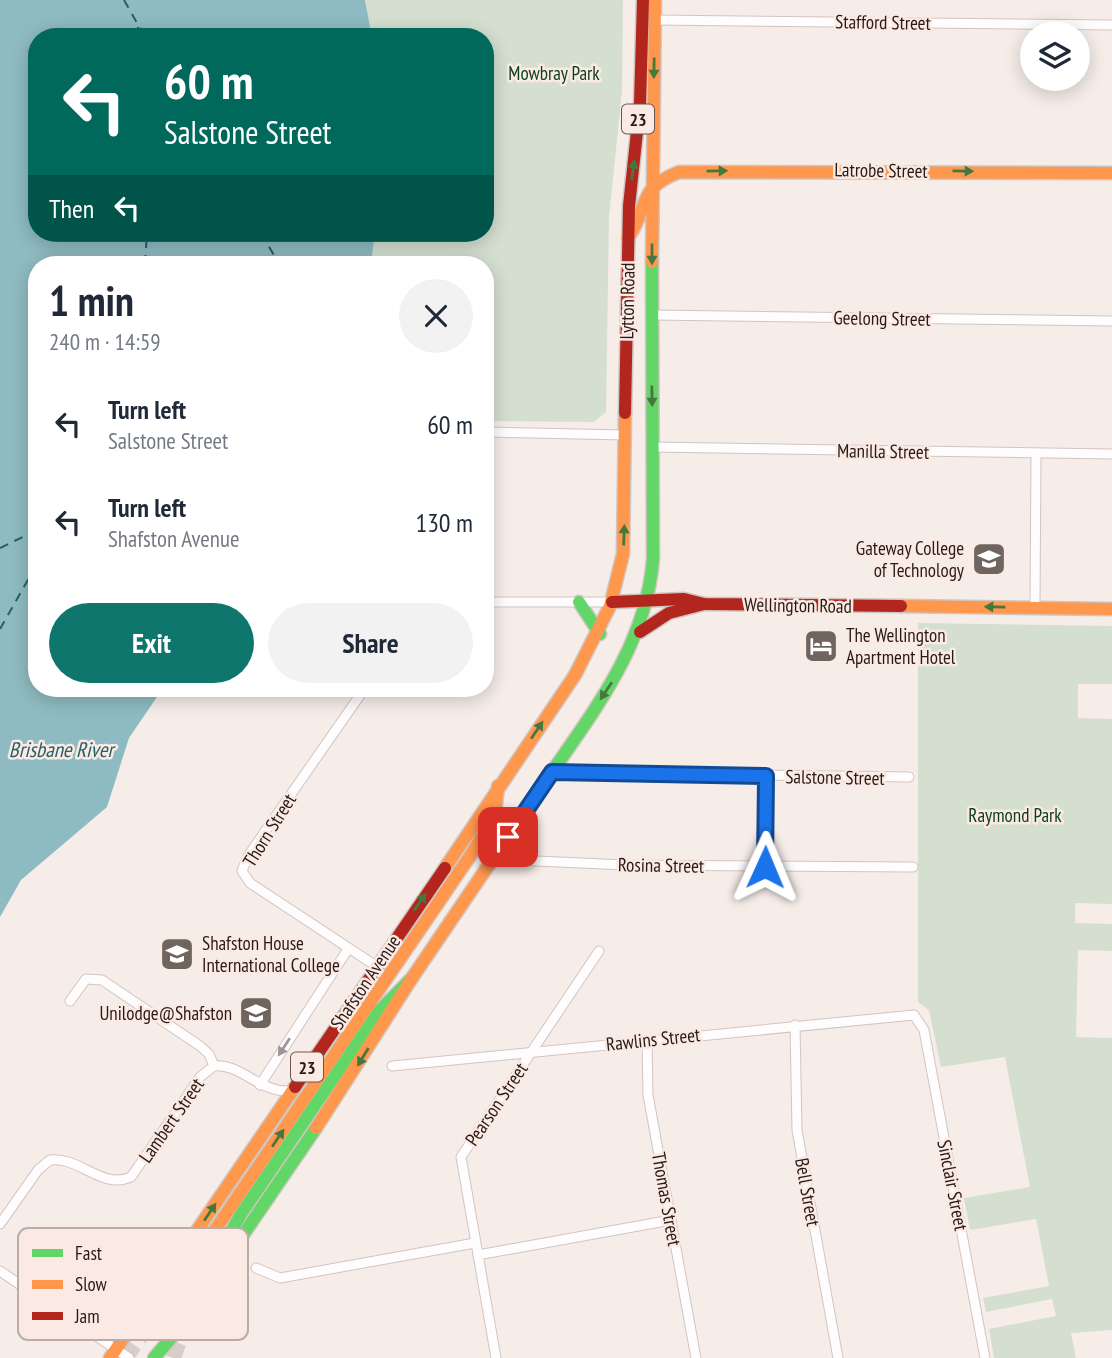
<!DOCTYPE html>
<html lang="en">
<head>
<meta charset="utf-8">
<style>
	body { margin:0; font-family:"PT Sans Narrow",sans-serif; background:#f2f2f3; color:#1f2937; height:100vh; display:flex; flex-direction:column; font-size:26px; white-space:nowrap }
	* { box-sizing:border-box; margin:0 }
	p { font-size:23px; color:#747a83 }
	.icon { flex:none; width:38px; height:38px; fill:none; stroke:currentColor; stroke-width:2; stroke-linecap:round; stroke-linejoin:round }
	.map { position:relative; flex:1; overflow:hidden }
	.drawer { position:absolute; left:28px; top:256px; width:466px; height:441px; display:flex; flex-direction:column; background:#fff; border-radius:28px; box-shadow:0 4px 18px #0003 }
	.drawer>* { flex:none }
	.hud { position:absolute; left:28px; top:28px; width:466px; height:214px; border-radius:28px; box-shadow:0 4px 18px #0003; background:#00695c; color:#fff; overflow:hidden }
	.fabs { position:absolute; left:1020px; top:21px; display:grid; gap:14px }
	.fabs a { display:grid; place-items:center; width:70px; height:70px; border-radius:50%; background:#fff; box-shadow:0 4px 18px #0003; font-size:35px }
	.pin { position:absolute; display:grid; place-items:center; width:60px; height:60px; color:#fff; margin:-30px; border-radius:14px; box-shadow:0 4px 10px #0006 }
	.me { position:absolute; width:77px; margin:-38px; rotate:1deg; stroke-linejoin:round; filter:drop-shadow(0 0 5px #0008) }
	.turn { display:flex; align-items:center; gap:24px; height:147px; padding:0 21px; font-size:32px }
	.turn .icon { width:91px; height:91px; stroke-width:2.5 }
	.turn b { display:block; font-size:49px; line-height:60px }
	.then { display:flex; align-items:center; height:66px; padding:0 21px; background:#0003; gap:14px; font-size:26px }
	.round { display:grid; place-items:center; flex:none; width:74px; height:74px; border-radius:37px; background:#f2f2f3 }
	.headline { display:flex; align-items:center; justify-content:space-between; height:119px; padding:0 21px }
	h1 { font-size:42px; font-weight:600; line-height:52px }
	.action { display:flex; gap:14px; margin-top:auto; padding:14px 21px }
	.action a { flex:1; height:80px; border-radius:42px; background:#0f766e; color:#fff; font-size:28px; font-weight:600; line-height:80px; text-align:center }
	.action a+a { background:#f2f2f3; color:#1f2937 }
	ul { padding:0; list-style:none }
	li { display:flex; align-items:center; gap:21px; height:98px; padding:0 21px }
	li div { flex:1 }
	li b { display:block; font-size:26px }
	li em { font-style:normal }
	.map>svg:first-child { display:block }
	.green { fill:#d4dfd0 }
	.water { fill:#8ebbc1 }
	.lines { fill:none; stroke-linecap:round; stroke-linejoin:round }
	.ferry { stroke:#266068; stroke-width:2; stroke-dasharray:9 7; stroke-linecap:butt }
	.highway-tunnel { stroke:#d7cdc9; stroke-width:16; stroke-dasharray:16 8; stroke-linecap:butt }
	.street-casing { stroke:#d1c5c1; stroke-width:11 }
	.fast-casing { stroke:#d1c5c1; stroke-width:15 }
	.slow-casing { stroke:#d1c5c1; stroke-width:15 }
	.jam-casing { stroke:#d1c5c1; stroke-width:15 }
	.street { stroke:#fefcfc; stroke-width:9 }
	.fast { stroke:#63d668; stroke-width:12 }
	.slow { stroke:#ff974d; stroke-width:12 }
	.jam { stroke:#b3261e; stroke-width:12 }
	.oneway { fill:#46783e }
	.oneway2 { fill:#9e9694 }
	.route-casing { stroke:#114b97; stroke-width:18 }
	.route { stroke:#1a73e8; stroke-width:12 }
	.labels { text-anchor:middle; dominant-baseline:central; stroke-width:5; stroke-linejoin:round; paint-order:stroke }
	.shield { fill:#fbeae4; stroke:#675853; stroke-width:2 }
	.shield-label { font-size:18px; font-weight:bold; fill:#281a15 }
	.street-label { font-size:19px; fill:#281a15; stroke:#fbeae4 }
	.park-label { font-size:19px; fill:#0b401d; stroke:#fbeae4 }
	.poi-label { font-size:19px; fill:#281a15; stroke:#fbeae4; text-anchor:end }
	.water-label { font-size:21px; font-style:italic; fill:#266068; stroke:#fbeae4 }
	.key { fill:#fbeae4; stroke:#bcaca6; stroke-width:2 }
	.key-label { font-size:19px; fill:#281a15 }
</style>
</head>
<body>
<div class="map">
<svg width="1112" height="1358" viewBox="0 0 1112 1358">
	<rect width="100%" height="100%" fill="#f6ede9"/>
	<!-- green -->
	<g class="green">
		<polygon points="365,0 623,0 622,91 609,217 606,412 594,422 485,421 485,264 371,264 375,233 485,233 485,37 372,37"/>
		<polygon points="918,623 1112,626 1112,684 1078,684 1078,718 1112,719 1112,904 1075,903 1075,923 1112,924 1112,951 1078,950 1076,1037 1112,1038 1112,1330 1071,1333 1076,1358 994,1358 989,1329 1056,1316 1052,1299 986,1312 983,1298 1049,1286 1036,1219 970,1230 964,1198 1030,1187 1005,1057 941,1067 929,1010 918,1002"/>
	</g>
	<!-- water -->
	<polygon class="water" points="0,0 365,0 372,37 37,37 37,233 375,233 371,264 37,264 37,688 163,688 129,738 107,807 21,880 0,917"/>
	<g class="lines">
		<!-- ferry -->
		<g class="ferry">
			<polyline points="124,0 145,37"/>
			<polyline points="138,27 139,37"/>
			<polyline points="261,233 279,264"/>
			<polyline points="145,264 147,233"/>
			<polyline points="0,548 37,530"/>
			<polyline points="0,629 37,564"/>
		</g>
		<!-- highway-tunnel -->
		<g class="highway-tunnel">
			<polyline points="194,1301 215,1260"/>
			<polyline points="125,1358 198,1255"/>
			<polyline points="173,1358 186,1322"/>
		</g>
		<!-- street casing -->
		<g class="street-casing">
			<g id="street">
				<polyline points="655,20 1112,25"/>
				<polyline points="652,315 1112,321"/>
				<polyline points="485,432 626,435"/>
				<polyline points="653,447 1112,454"/>
				<polyline points="485,602 612,602"/>
				<polyline points="1035,607 1036,453"/>
				<polyline points="365,688 248,856 242,871 250,883 376,966"/>
				<polyline points="552,772 909,777"/>
				<polyline points="494,859 626,865 913,867"/>
				<polyline points="765,867 767,776"/>
				<polyline points="70,1001 86,979 102,980 200,1046 209,1054 214,1066"/>
				<polyline points="795,1025 797,1130 838,1358"/>
				<polyline points="647,1040 648,1095 696,1358"/>
				<path d="M214 1066C241 1063 259 1093 291 1091"/>
				<polyline points="392,1066 914,1015 924,1030 985,1358"/>
				<polyline points="260,1085 348,949"/>
				<path d="M0 1224 38 1170 50 1160C79 1156 102 1190 131 1177L200 1077 214 1066"/>
				<polyline points="478,1255 671,1220"/>
				<polyline points="256,1268 280,1278 475,1243"/>
				<polyline points="0,1271 129,1358"/>
				<polyline points="496,1358 461,1157 599,951"/>
			</g>
		</g>
		<!-- fast casing -->
		<g class="fast-casing">
			<g id="fast">
				<polyline points="579,602 600,634"/>
				<path d="M543 785C591 714 646 648 653 559L652 262"/>
				<polyline points="215,1260 241,1214 379,1011 412,978"/>
				<polyline points="154,1358 178,1330 316,1128"/>
			</g>
		</g>
		<!-- slow casing -->
		<g class="slow-casing">
			<g id="slow">
				<path d="M628 238C650 206 636 189 679 172L1112 173"/>
				<polyline points="652,262 655,0"/>
				<polyline points="901,606 1112,609"/>
				<polyline points="445,868 575,675 610,606 623,554 625,413"/>
				<polyline points="316,1128 412,978 543,785"/>
				<polyline points="198,1255 470,856 495,814 498,786"/>
				<polyline points="110,1358 295,1087"/>
			</g>
		</g>
		<!-- jam casing -->
		<g class="jam-casing">
			<g id="jam">
				<polyline points="625,413 629,206 640,104 643,0"/>
				<polyline points="612,602 684,599 704,604 901,606"/>
				<polyline points="640,632 669,613 704,604"/>
				<polyline points="295,1087 445,868"/>
			</g>
		</g>
		<!-- street -->
		<use href="#street" class="street"/>
		<!-- fast -->
		<use href="#fast" class="fast"/>
		<!-- slow -->
		<use href="#slow" class="slow"/>
		<!-- jam -->
		<use href="#jam" class="jam"/>
	</g>
	<!-- one-way arrows -->
	<defs><path id="oneway-solid" d="M-6-.8H1V-3.2L6.5 0L1 3.2V.8H-6Z" transform="scale(1.75)"/></defs>
	<g class="oneway">
		<use href="#oneway-solid" transform="translate(654 68) rotate(91)"/>
		<use href="#oneway-solid" transform="translate(633 170) rotate(-82)"/>
		<use href="#oneway-solid" transform="translate(717 171) rotate(-1)"/>
		<use href="#oneway-solid" transform="translate(963 171) rotate(1)"/>
		<use href="#oneway-solid" transform="translate(652 254) rotate(90)"/>
		<use href="#oneway-solid" transform="translate(652 396) rotate(89)"/>
		<use href="#oneway-solid" transform="translate(624 535) rotate(-88)"/>
		<use href="#oneway-solid" transform="translate(995 607) rotate(-179)"/>
		<use href="#oneway-solid" transform="translate(606 691) rotate(124)"/>
		<use href="#oneway-solid" transform="translate(537 730) rotate(-56)"/>
		<use href="#oneway-solid" transform="translate(420 902) rotate(-55)"/>
		<use href="#oneway-solid" transform="translate(363 1057) rotate(121)"/>
		<use href="#oneway-solid" transform="translate(278 1138) rotate(-56)"/>
		<use href="#oneway-solid" transform="translate(210 1212) rotate(-56)"/>
	</g>
	<use class="oneway2" href="#oneway-solid" transform="translate(284 1047) rotate(123)"/>
	<g class="lines">
		<!-- route casing -->
		<g class="route-casing">
			<polyline id="route" points="508,837 552,772 766,776 765,867"/>
		</g>
		<!-- route -->
		<use href="#route" class="route"/>
	</g>
	<!-- icons -->
	<defs>
		<g id="university-square" transform="scale(1.75)"><rect x="-9" y="-9" width="18" height="18" rx="4" fill="#70645f" stroke="#fbeae4"/><path d="M0-5L7-2L0 1L-7-2ZM-4 1L0 2.5L4 1V4Q0 6-4 4Z" fill="#fff"/></g>
		<g id="hotel-square" transform="scale(1.75)"><rect x="-9" y="-9" width="18" height="18" rx="4" fill="#70645f" stroke="#fbeae4"/><path d="M-6-4.5h1.5V1H6V5H4.5V3h-9V5H-6ZM-4 0a1.8 1.8 0 1 1 3.6 0ZM.5 0V-2.5h3Q6-2.5 6 0Z" fill="#fff"/></g>
	</defs>
	<g fill-rule="evenodd">
		<use href="#university-square" x="989" y="559"/>
		<use href="#hotel-square" x="821" y="646"/>
		<use href="#university-square" x="177" y="954"/>
		<use href="#university-square" x="256" y="1013"/>
	</g>
	<g class="labels">
		<!-- shield labels -->
		<g class="shield">
			<rect x="622" y="104.5" width="32" height="29" rx="5"/>
			<rect x="291" y="1052.5" width="32" height="29" rx="5"/>
		</g>
		<g class="shield-label">
			<text x="638" y="119">23</text>
			<text x="307" y="1067">23</text>
		</g>
		<!-- street labels -->
		<g class="street-label">
			<text transform="translate(883 22) rotate(1)">Stafford Street</text>
			<text transform="translate(881 170) rotate(1)">Latrobe Street</text>
			<text transform="translate(627 301) rotate(-89)">Lytton Road</text>
			<text transform="translate(882 318) rotate(1)">Geelong Street</text>
			<text transform="translate(883 451) rotate(1)">Manilla Street</text>
			<text transform="translate(798 605) rotate(1)">Wellington Road</text>
			<text transform="translate(835 777) rotate(1)">Salstone Street</text>
			<text transform="translate(269 830) rotate(-58)">Thorn Street</text>
			<text transform="translate(661 865) rotate(1)">Rosina Street</text>
			<text transform="translate(365 982) rotate(-56)">Shafston Avenue</text>
			<text transform="translate(653 1039) rotate(-6)">Rawlins Street</text>
			<text transform="translate(496 1104) rotate(-56)">Pearson Street</text>
			<text transform="translate(171 1120) rotate(-55)">Lambert Street</text>
			<text transform="translate(953 1185) rotate(79)">Sinclair Street</text>
			<text transform="translate(808 1192) rotate(80)">Bell Street</text>
			<text transform="translate(667 1199) rotate(80)">Thomas Street</text>
		</g>
		<!-- park labels -->
		<g class="park-label">
			<text x="554" y="73">Mowbray Park</text>
			<text x="1015" y="815">Raymond Park</text>
		</g>
		<!-- poi labels -->
		<g class="poi-label">
			<text x="964" y="548">Gateway College<tspan x="964" dy="22">of Technology</tspan></text>
			<text x="846" y="635" text-anchor="start">The Wellington<tspan x="846" dy="22">Apartment Hotel</tspan></text>
			<text x="202" y="943" text-anchor="start">Shafston House<tspan x="202" dy="22">International College</tspan></text>
			<text x="232" y="1013">Unilodge@Shafston</text>
		</g>
		<!-- water labels -->
		<g class="water-label">
			<text x="61" y="749">Brisbane River</text>
		</g>
	</g>
	<!-- legend -->
	<rect x="18" y="1228" width="230" height="112" rx="10" class="key"/>
	<rect x="32" y="1249" width="31" height="8" fill="#63d668"/>
	<rect x="32" y="1280" width="31" height="9" fill="#ff974d"/>
	<rect x="32" y="1312" width="31" height="8" fill="#b3261e"/>
	<g class="key-label">
		<text x="75" y="1260">Fast</text>
		<text x="75" y="1291">Slow</text>
		<text x="75" y="1323">Jam</text>
	</g>
</svg>
<div class="fabs">
<a><svg class="icon" aria-label="layers" viewBox="0 0 24 24"><path d="M12 4l9 5-9 5-9-5zM3 14l9 5 9-5"/></svg></a>
</div>
<div class="pin" style="left:508px;top:837px;background:#d93025"><svg class="icon" aria-label="arrive" viewBox="0 0 24 24"><path d="M6 21V4h12l-3 4 3 4H6"/></svg></div>
<svg class="me" style="left:765px;top:867px" viewBox="-20 -20 40 40"><path d="M0-17L14 15 0 8-14 15z" fill="#1a73e8" stroke="#fff" stroke-width="4"/></svg>
<div class="hud">
<div class="turn"><svg class="icon" aria-label="left" viewBox="0 0 24 24"><path d="M17 20v-9H6M10 6l-5 5 5 5"/></svg><div><b>60 m</b>Salstone Street</div></div>
<div class="then">Then<svg class="icon" aria-label="left" viewBox="0 0 24 24"><path d="M17 20v-9H6M10 6l-5 5 5 5"/></svg></div>
</div>
<section class="drawer">
<div class="headline"><div><h1>1 min</h1><p>240 m · 14:59</p></div><a class="round"><svg class="icon" aria-label="close" viewBox="0 0 24 24"><path d="M6 6l12 12M18 6L6 18"/></svg></a></div>
<ul>
<li><svg class="icon" aria-label="left" viewBox="0 0 24 24"><path d="M17 20v-9H6M10 6l-5 5 5 5"/></svg><div><b>Turn left</b><p>Salstone Street</p></div><em>60 m</em></li>
<li><svg class="icon" aria-label="left" viewBox="0 0 24 24"><path d="M17 20v-9H6M10 6l-5 5 5 5"/></svg><div><b>Turn left</b><p>Shafston Avenue</p></div><em>130 m</em></li>
</ul>
<div class="action"><a>Exit</a><a>Share</a></div>
</section>
</div>
</body>
</html>
